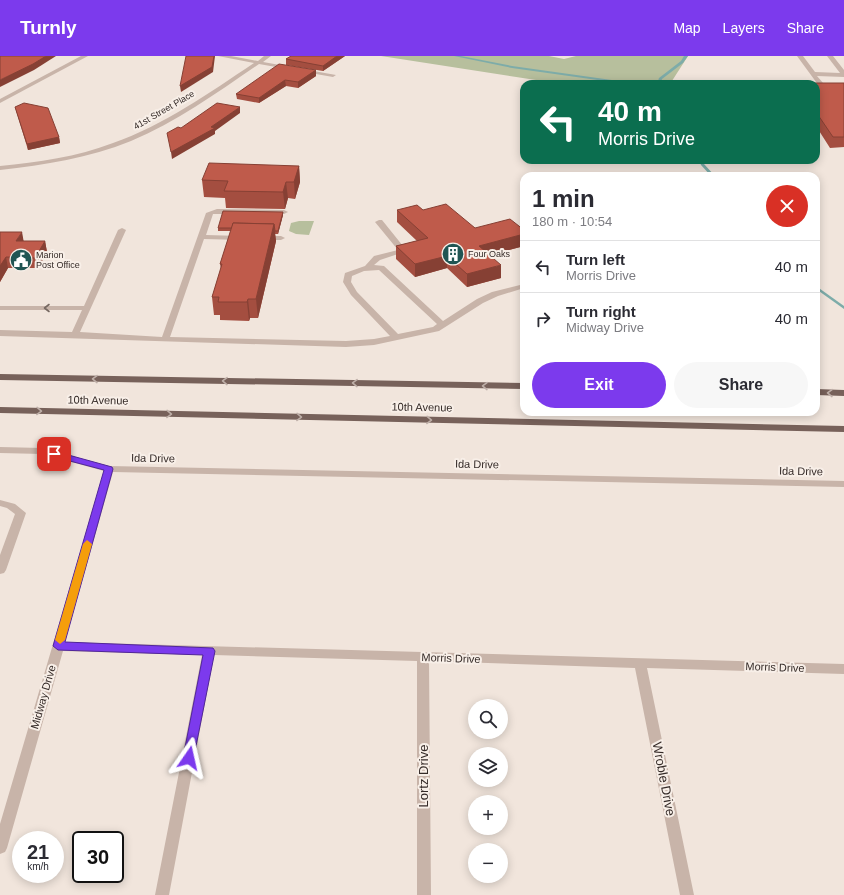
<!DOCTYPE html>
<html lang="en">
<head>
<meta charset="utf-8">
<style>
	body { margin:0; font-family:Arial,sans-serif; background:#f7f7f7; color:#2b2b33; height:100vh; display:flex; flex-direction:column; font-size:15px; white-space:nowrap }
	* { box-sizing:border-box; margin:0 }
	p { font-size:13px; color:#7c7c81 }
	.icon { flex:none; width:22px; height:22px; fill:none; stroke:currentColor; stroke-width:2; stroke-linecap:round; stroke-linejoin:round }
	.map { position:relative; flex:1; overflow:hidden }
	.drawer { position:absolute; left:520px; top:116px; width:300px; height:244px; display:flex; flex-direction:column; background:#fff; border-radius:12px; box-shadow:0 2px 10px #0003 }
	.drawer>* { flex:none }
	.top-card { position:absolute; left:520px; top:24px; width:300px; height:84px; border-radius:12px; box-shadow:0 2px 10px #0003; background:#0b6e4f; color:#fff; overflow:hidden }
	.buttons { position:absolute; left:468px; top:643px; display:grid; gap:8px }
	.buttons a { display:grid; place-items:center; width:40px; height:40px; border-radius:50%; background:#fff; box-shadow:0 2px 10px #0003; font-size:20px }
	.speed { position:absolute; left:12px; top:775px; display:flex; gap:8px; font-size:20px; font-weight:700; text-align:center }
	.speed>* { display:grid; place-content:center; width:52px; height:52px; border-radius:50%; background:#fff; box-shadow:0 2px 10px #0003; line-height:1 }
	.speed small { font-size:10px; font-weight:400 }
	.speed .limit { border:2px solid #111; border-radius:6px; background:#fff; color:#111 }
	.pin { position:absolute; display:grid; place-items:center; width:34px; height:34px; color:#fff; margin:-17px; border-radius:8px; box-shadow:0 2px 6px #0006 }
	.me { position:absolute; width:44px; margin:-22px; rotate:11deg; stroke-linejoin:round; filter:drop-shadow(0 0 3px #0008) }
	.turn { display:flex; align-items:center; gap:14px; height:84px; padding:0 12px; font-size:18px }
	.turn .icon { width:52px; height:52px; stroke-width:2.5 }
	.turn b { display:block; font-size:28px; line-height:34px }
	.round { display:grid; place-items:center; flex:none; width:42px; height:42px; border-radius:21px; background:#f7f7f7 }
	.summary { display:flex; align-items:center; justify-content:space-between; height:68px; padding:0 12px }
	h1 { font-size:24px; font-weight:800; line-height:30px }
	.button { display:flex; gap:8px; margin-top:auto; padding:8px 12px }
	.button a { flex:1; height:46px; border-radius:24px; background:#7c3aed; color:#fff; font-size:16px; font-weight:800; line-height:46px; text-align:center }
	.button a+a { background:#f7f7f7; color:#2b2b33 }
	ul { padding:0; list-style:none }
	li { display:flex; align-items:center; gap:12px; height:52px; padding:0 12px; border-top:1px solid #e1e1e2 }
	li div { flex:1 }
	li b { display:block; font-size:15px }
	li em { font-style:normal }
	header { display:flex; align-items:center; gap:24px; box-sizing:border-box; height:56px; padding:0 20px; background:#7c3aed; color:#fff }
	header strong { font-size:19px }
	nav { display:flex; gap:22px; margin-inline-start:auto; font-size:14px }
	.map>svg:first-child { display:block }
	.green { fill:#b7bf9d }
	.lines { fill:none; stroke-linecap:round; stroke-linejoin:round }
	.stream { fill:#7daca9; fill-rule:evenodd }
	.service { fill:#c8b4a9; fill-rule:evenodd }
	.minor { fill:#c8b4a9; fill-rule:evenodd }
	.primary { fill:#77615a; fill-rule:evenodd }
	.wall { fill:#a44e40 }
	.shaded-wall { fill:#864034 }
	.building { fill:#bf5b4b; stroke:#864034 }
	.oneway { stroke:#776962 }
	.oneway2 { stroke:#beafa8 }
	.route { fill:#7c3aed; stroke:#51269a }
	.slow { fill:#f59e0b }
	.labels { text-anchor:middle; dominant-baseline:central; stroke-width:4; stroke-linejoin:round; paint-order:stroke }
	.far-street-label { font-size:9px; fill:#352b28; stroke:#f8efe8 }
	.far-poi-label { font-size:9px; fill:#352b28; stroke:#f8efe8; text-anchor:start }
	.street-label { font-size:11px; fill:#352b28; stroke:#f8efe8 }
	.near-street-label { font-size:13px; fill:#352b28; stroke:#f8efe8 }
</style>
</head>
<body>
<header>
<strong>Turnly</strong>
<nav><a>Map</a><a>Layers</a><a>Share</a></nav>
</header>
<div class="map">
<svg width="844" height="839" viewBox="0 0 844 839">
	<rect width="100%" height="100%" fill="#f1e5dc"/>
	<!-- green -->
	<g class="green">
		<polygon points="381,0 549,0 564,3 576,0 688,0 670,28 562,28"/>
		<polygon points="299,165 314,165 309,179 296,178 289,175 291,167"/>
	</g>
	<g class="lines">
		<!-- stream -->
		<g class="stream">
			<polygon points="454,0 461,0 512,10 633,27 635,28 626,28 512,12"/>
			<polygon points="684,0 688,0 683,7 662,23 661,28 657,28 659,22 681,5"/>
			<polygon points="699,104 703,104 704,108 715,120 711,120 701,109"/>
			<polygon points="816,230 844,250 844,253 816,233"/>
		</g>
		<!-- service -->
		<g class="service">
			<polygon points="797,0 803,0 815,16 840,17 827,0 833,0 844,14 844,21 817,20 823,27 844,29 844,33 819,30"/>
			<path d="M217 153 284 154 288 156 284 158H213L206 179 241 180 245 182 241 184 204 183 170 281 346 285 374 283 390 280 351 239 343 226 345 217 365 210 374 200 398 194 375 166 379 164H382L407 195 380 204 374 209 384 210 443 265 477 243 492 236 524 228V232L498 240 483 247 439 275 374 289 346 291 0 280V274L72 276 82 254H0V250H84L118 174 122 172 126 174 80 276 162 281 206 157ZM379 214 437 268 433 271 398 278 357 236 351 226 352 220 364 215Z"/>
			<polygon points="260,180 281,180 285,182 281,184 260,184"/>
			<polygon points="0,444 15,448 26,457 6,514 4,517 0,518 0,499 15,458 7,452 0,450"/>
		</g>
		<!-- minor -->
		<g class="minor">
			<polygon points="81,0 88,0 0,47 0,43"/>
			<path d="M218 0H231L258 5 264 0H271L263 6 336 19 333 21 259 8C218 36 177 66 131 85 89 102 45 109 0 114V110C38 106 77 101 113 87 164 69 209 37 254 7Z"/>
			<polygon points="0,391 42,392 109,410 844,425 844,431 113,416 65,586 844,608 844,618 647,612 694,839 680,839 635,612 429,605 431,839 417,839 417,605 214,599 169,839 155,839 202,599 63,595 7,792 5,796 0,798 0,768 104,415 42,398 0,397"/>
		</g>
		<!-- primary -->
		<g class="primary">
			<polygon points="0,318 524,327 524,333 0,324"/>
			<polygon points="816,333 844,334 844,340 816,339"/>
			<polygon points="0,351 844,370 844,376 0,357"/>
		</g>
	</g>
	<!-- wall -->
	<g class="wall">
		<polygon points="291,0 345,0 323,15 286,9 286,3"/>
		<polygon points="316,14 316,20 298,32 286,30 259,47 237,43 236,38"/>
		<polygon points="802,27 844,27 844,91 830,92 816,70 816,28 802,28"/>
		<polygon points="15,51 59,81 60,87 28,94"/>
		<polygon points="299,110 300,126 295,143 288,142 285,153 226,152 225,142 204,141 202,124"/>
		<polygon points="397,154 423,154 475,172 524,174 524,190 490,199 501,222 467,231 447,212 415,221 396,203 396,190 417,185 397,166"/>
		<polygon points="283,156 283,159 278,178 275,178 276,185 258,262 250,262 249,265 220,264 220,259 214,259 212,241 221,213 220,208 231,175 218,175 218,172"/>
		<polygon points="0,176 24,185 45,185 47,196 38,212 8,212 0,226"/>
	</g>
	<!-- shaded-wall -->
	<g class="shaded-wall">
		<polygon points="46,0 56,0 34,14 0,31 0,24"/>
		<polygon points="214,0 215,0 213,16 181,36 180,30"/>
		<polygon points="337,0 345,0 323,15 323,10"/>
		<polygon points="316,14 316,20 298,32 298,26"/>
		<polygon points="285,24 286,30 259,47 259,42"/>
		<polygon points="240,51 240,57 215,75 215,78 172,103 171,96"/>
		<polygon points="59,81 60,87 28,94 27,88"/>
		<polygon points="299,110 300,126 295,143 294,126"/>
		<polygon points="286,126 288,142 285,153 283,136"/>
		<polygon points="283,156 283,159 278,178 278,175"/>
		<polygon points="274,168 276,185 258,262 256,243"/>
		<polygon points="22,176 24,187 16,185"/>
		<polygon points="524,178 524,190 478,202 479,190"/>
		<polygon points="45,185 47,196 38,212 35,202"/>
		<polygon points="447,200 447,212 415,221 415,208"/>
		<polygon points="6,201 8,212 0,226 0,210"/>
		<polygon points="501,209 501,222 467,231 467,218"/>
		<polygon points="248,243 250,262 249,265 247,246"/>
	</g>
	<!-- building -->
	<g class="building">
		<polygon points="0,0 46,0 33,8 0,24"/>
		<polygon points="186,0 214,0 212,11 180,30"/>
		<polygon points="291,0 337,0 323,10 286,3"/>
		<polygon points="279,8 316,14 298,26 285,24 259,42 236,38"/>
		<polygon points="802,27 844,27 844,81 833,81 816,56 816,28 802,28"/>
		<polygon points="24,47 48,52 59,81 27,88 15,51"/>
		<polygon points="217,47 240,51 211,71 215,72 171,96 167,77 178,71 181,72"/>
		<polygon points="209,107 299,110 294,126 286,126 283,136 224,135 228,125 202,124"/>
		<polygon points="446,148 475,172 510,163 524,174 524,178 479,190 501,209 467,218 447,200 415,208 396,190 428,182 397,154 417,149 423,154"/>
		<polygon points="223,155 283,156 278,175 275,175 274,168 233,167 232,172 218,172"/>
		<polygon points="233,167 274,168 256,243 248,243 247,246 218,246 219,241 212,241 222,208 220,208"/>
		<polygon points="0,176 22,176 16,185 45,185 35,202 6,201 0,210"/>
	</g>
	<!-- one-way arrows -->
	<defs><path id="oneway-chevron" d="M-2-3.5L2.5 0L-2 3.5" fill="none" stroke-width="1.6" stroke-linecap="round" stroke-linejoin="round"/></defs>
	<use class="oneway" href="#oneway-chevron" transform="translate(47 252) rotate(-180)"/>
	<g class="oneway2">
		<use href="#oneway-chevron" transform="translate(95 323) rotate(-179)"/>
		<use href="#oneway-chevron" transform="translate(225 325) rotate(-179)"/>
		<use href="#oneway-chevron" transform="translate(355 327) rotate(-179)"/>
		<use href="#oneway-chevron" transform="translate(485 330) rotate(-179)"/>
		<use href="#oneway-chevron" transform="translate(830 337) rotate(-179)"/>
		<use href="#oneway-chevron" transform="translate(39 355) rotate(1)"/>
		<use href="#oneway-chevron" transform="translate(169 358) rotate(1)"/>
		<use href="#oneway-chevron" transform="translate(299 361) rotate(1)"/>
		<use href="#oneway-chevron" transform="translate(429 364) rotate(1)"/>
	</g>
	<!-- route -->
	<polygon class="route" points="54,395 112,411 113,413 65,586 213,592 215,595 193,705 189,707 185,705 183,702 203,599 58,594 53,590 104,414 51,400 49,398"/>
	<!-- slow -->
	<polygon class="slow" points="87,484 92,488 65,584 60,588 55,584 83,488"/>
	<!-- icons -->
	<defs>
		<g id="building-disc" transform="scale(1.15)"><circle r="9.5" fill="#205553" stroke="#f8efe8"/><path d="M-4-6H4V6H1V3H-1V6H-4ZM-2.5-4.3h1.7v1.8h-1.7ZM.8-4.3h1.7v1.8H.8ZM-2.5-1h1.7V.8h-1.7ZM.8-1h1.7V.8H.8Z" fill="#fff"/></g>
		<g id="civic-disc" transform="scale(1.15)"><circle r="9.5" fill="#205553" stroke="#f8efe8"/><path d="M-.6-6.5H3V-4.5H.6V-3L4-1V1h2V6H-6V1h2V-1L-.6-3ZM-1.2 2.5V6h2.4V2.5Z" fill="#fff"/></g>
	</defs>
	<g fill-rule="evenodd">
		<use href="#building-disc" x="453" y="198"/>
		<use href="#civic-disc" x="21" y="204"/>
	</g>
	<g class="labels">
		<!-- far-street labels -->
		<g class="far-street-label">
			<text transform="translate(164 54) rotate(-30)">41st Street Place</text>
		</g>
		<!-- far-poi labels -->
		<g class="far-poi-label">
			<text x="468" y="198">Four Oaks</text>
			<text x="36" y="199">Marion<tspan x="36" dy="10">Post Office</tspan></text>
		</g>
		<!-- street labels -->
		<g class="street-label">
			<text transform="translate(98 344) rotate(1)">10th Avenue</text>
			<text transform="translate(422 351) rotate(1)">10th Avenue</text>
			<text transform="translate(153 402) rotate(1)">Ida Drive</text>
			<text transform="translate(477 408) rotate(1)">Ida Drive</text>
			<text transform="translate(801 415) rotate(1)">Ida Drive</text>
			<text transform="translate(451 602) rotate(2)">Morris Drive</text>
			<text transform="translate(775 611) rotate(2)">Morris Drive</text>
			<text transform="translate(43 641) rotate(-74)">Midway Drive</text>
		</g>
		<!-- near-street labels -->
		<g class="near-street-label">
			<text transform="translate(423 720) rotate(-90)">Lortz Drive</text>
			<text transform="translate(664 723) rotate(79)">Wroble Drive</text>
		</g>
	</g>
</svg>
<div class="buttons">
<a><svg class="icon" aria-label="search" viewBox="0 0 24 24"><circle cx="10" cy="10" r="6"/><path d="M15 15l6 6"/></svg></a>
<a><svg class="icon" aria-label="layers" viewBox="0 0 24 24"><path d="M12 4l9 5-9 5-9-5zM3 14l9 5 9-5"/></svg></a>
<a>+</a>
<a>−</a>
</div>
<div class="speed"><div>21<small>km/h</small></div><div class="limit">30</div></div>
<div class="pin" style="left:54px;top:398px;background:#d93025"><svg class="icon" aria-label="arrive" viewBox="0 0 24 24"><path d="M6 21V4h12l-3 4 3 4H6"/></svg></div>
<svg class="me" style="left:189px;top:702px" viewBox="-20 -20 40 40"><path d="M0-17L14 15 0 8-14 15z" fill="#7c3aed" stroke="#fff" stroke-width="4"/></svg>
<div class="top-card">
<div class="turn"><svg class="icon" aria-label="left" viewBox="0 0 24 24"><path d="M17 20v-9H6M10 6l-5 5 5 5"/></svg><div><b>40 m</b>Morris Drive</div></div>
</div>
<section class="drawer">
<div class="summary"><div><h1>1 min</h1><p>180 m · 10:54</p></div><a class="round" style="background:#d93025;color:#fff"><svg class="icon" aria-label="close" viewBox="0 0 24 24"><path d="M6 6l12 12M18 6L6 18"/></svg></a></div>
<ul>
<li><svg class="icon" aria-label="left" viewBox="0 0 24 24"><path d="M17 20v-9H6M10 6l-5 5 5 5"/></svg><div><b>Turn left</b><p>Morris Drive</p></div><em>40 m</em></li>
<li><svg class="icon" aria-label="right" viewBox="0 0 24 24"><path d="M7 20v-9h11M14 6l5 5-5 5"/></svg><div><b>Turn right</b><p>Midway Drive</p></div><em>40 m</em></li>
</ul>
<div class="button"><a>Exit</a><a>Share</a></div>
</section>
</div>
</body>
</html>
